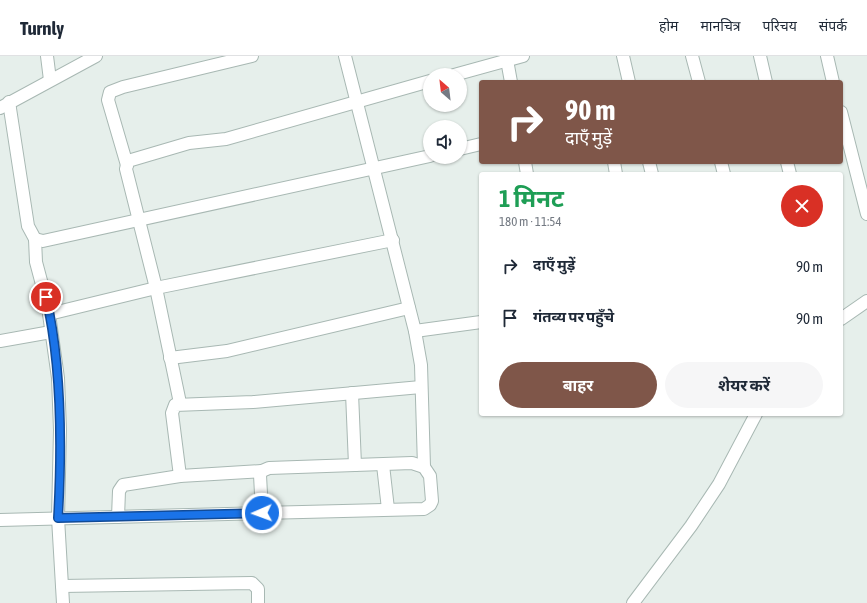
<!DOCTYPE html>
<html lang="hi">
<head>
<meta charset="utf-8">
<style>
	body { margin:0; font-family:"Asap Condensed","Noto Sans Devanagari",sans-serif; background:#f6f6f7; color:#1f2937; height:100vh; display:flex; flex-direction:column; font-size:15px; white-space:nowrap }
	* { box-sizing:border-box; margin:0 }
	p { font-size:13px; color:#747a83 }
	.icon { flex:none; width:22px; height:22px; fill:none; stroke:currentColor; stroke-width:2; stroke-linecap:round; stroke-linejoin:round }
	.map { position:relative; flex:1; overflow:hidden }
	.details { position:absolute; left:479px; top:116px; width:364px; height:244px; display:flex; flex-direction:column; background:#fff; border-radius:4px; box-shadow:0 1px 3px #0004 }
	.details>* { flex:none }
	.top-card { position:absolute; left:479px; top:24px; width:364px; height:84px; border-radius:4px; box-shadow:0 1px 3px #0004; background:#7f5649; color:#fff; overflow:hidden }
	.needle { width:26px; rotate:332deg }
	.tools { position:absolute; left:423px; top:12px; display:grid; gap:8px }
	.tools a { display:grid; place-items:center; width:44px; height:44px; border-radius:50%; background:#fff; box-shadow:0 1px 3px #0004; font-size:20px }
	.pin { position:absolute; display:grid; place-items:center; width:34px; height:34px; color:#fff; margin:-17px; border:2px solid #fff; border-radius:50%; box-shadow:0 1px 4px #0007 }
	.me { position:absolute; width:44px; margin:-22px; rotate:268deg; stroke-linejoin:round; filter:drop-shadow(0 0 3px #0008) }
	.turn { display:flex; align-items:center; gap:14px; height:84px; padding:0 20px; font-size:18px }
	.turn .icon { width:52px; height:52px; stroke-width:2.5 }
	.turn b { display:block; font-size:28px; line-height:34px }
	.round { display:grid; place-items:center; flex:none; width:42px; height:42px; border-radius:21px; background:#f6f6f7 }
	.summary { display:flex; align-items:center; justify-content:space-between; height:68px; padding:0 20px }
	h1 { font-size:24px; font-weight:700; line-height:30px; color:#1e9e55 }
	.primary-button { display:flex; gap:8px; margin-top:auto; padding:8px 20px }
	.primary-button a { flex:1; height:46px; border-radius:24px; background:#7f5649; color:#fff; font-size:16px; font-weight:700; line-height:46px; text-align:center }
	.primary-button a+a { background:#f6f6f7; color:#1f2937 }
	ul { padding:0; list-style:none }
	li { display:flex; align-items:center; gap:12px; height:52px; padding:0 20px }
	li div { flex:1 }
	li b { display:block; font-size:15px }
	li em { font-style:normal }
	header { display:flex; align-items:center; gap:24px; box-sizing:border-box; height:56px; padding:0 20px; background:#fff; border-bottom:1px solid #e0e1e3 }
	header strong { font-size:19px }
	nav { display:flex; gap:22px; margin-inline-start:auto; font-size:14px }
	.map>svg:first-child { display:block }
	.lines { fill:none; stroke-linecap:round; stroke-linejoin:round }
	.street-casing { stroke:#a8b8b3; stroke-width:14 }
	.street { stroke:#fff; stroke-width:12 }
	.route-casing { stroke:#114b97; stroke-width:10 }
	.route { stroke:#1a73e8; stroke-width:7 }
</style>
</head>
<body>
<header>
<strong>Turnly</strong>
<nav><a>होम</a><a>मानचित्र</a><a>परिचय</a><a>संपर्क</a></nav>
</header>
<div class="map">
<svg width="867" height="547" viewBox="0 0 867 547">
	<rect width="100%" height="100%" fill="#e6efeb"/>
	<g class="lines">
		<!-- street casing -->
		<g class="street-casing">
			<g id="street">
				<polyline points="47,0 50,24"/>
				<polyline points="345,0 415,275 421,309 424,411"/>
				<polyline points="623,0 629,26"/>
				<polyline points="692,0 699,26"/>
				<polyline points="760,0 766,26"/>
				<polyline points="827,0 833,26"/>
				<polyline points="507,4 511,26"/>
				<polyline points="454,19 523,0"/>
				<polyline points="9,46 28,170 35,183 43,185 430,100"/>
				<polyline points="0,52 96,0"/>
				<polyline points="841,56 867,158"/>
				<polyline points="460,93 481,88"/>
				<polyline points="525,106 527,118"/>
				<polyline points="614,106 616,118"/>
				<polyline points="649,106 652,118"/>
				<polyline points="721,106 724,118"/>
				<polyline points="787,106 790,118"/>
				<polyline points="127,109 108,44 110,36 123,31 252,0"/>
				<polyline points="35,183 36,206 48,251 58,322 60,374 58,462 63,547"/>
				<polyline points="49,258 156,232 393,184"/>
				<polyline points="841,263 867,245"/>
				<polyline points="415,275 481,266"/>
				<polyline points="0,285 51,276"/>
				<polyline points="170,302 227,295 409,252"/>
				<polyline points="352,337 355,409"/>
				<polyline points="180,347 156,232 126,113 128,105 189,87 226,83 430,25"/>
				<polyline points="383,409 388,453"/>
				<polyline points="262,415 180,420 172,357 175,349 253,346 421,331"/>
				<polyline points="118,461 119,435 123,429 180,420"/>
				<polyline points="0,464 262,457 260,419 262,415 269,412 412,407 424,411 430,420 432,445 430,449 424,453 262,457"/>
				<polyline points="62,530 252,527 258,533 258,547"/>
				<polyline points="633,547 691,470 719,428 756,358"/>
			</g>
		</g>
		<!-- street -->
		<use href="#street" class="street"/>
	</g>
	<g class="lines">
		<!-- route casing -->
		<g class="route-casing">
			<path id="route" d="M46 241C62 310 62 391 58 462L262 457"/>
		</g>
		<!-- route -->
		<use href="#route" class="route"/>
	</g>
</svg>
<div class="tools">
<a><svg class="needle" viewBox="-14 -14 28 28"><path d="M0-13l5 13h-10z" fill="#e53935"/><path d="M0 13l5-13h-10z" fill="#747a83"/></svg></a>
<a><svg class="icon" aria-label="sound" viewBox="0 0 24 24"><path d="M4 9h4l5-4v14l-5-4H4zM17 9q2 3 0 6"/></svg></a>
</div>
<div class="pin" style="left:46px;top:241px;background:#d93025"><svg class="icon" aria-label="arrive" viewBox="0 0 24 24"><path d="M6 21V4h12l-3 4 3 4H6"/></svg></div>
<svg class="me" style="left:262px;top:457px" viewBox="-20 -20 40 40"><circle r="17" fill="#1a73e8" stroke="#fff" stroke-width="3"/><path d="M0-11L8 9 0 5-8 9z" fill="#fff"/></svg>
<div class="top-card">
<div class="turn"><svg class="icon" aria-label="right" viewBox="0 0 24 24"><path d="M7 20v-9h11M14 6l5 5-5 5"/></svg><div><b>90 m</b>दाएँ मुड़ें</div></div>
</div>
<section class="details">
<div class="summary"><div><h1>1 मिनट</h1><p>180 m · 11:54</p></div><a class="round" style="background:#d93025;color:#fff"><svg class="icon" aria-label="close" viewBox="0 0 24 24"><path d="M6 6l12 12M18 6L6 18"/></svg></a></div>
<ul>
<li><svg class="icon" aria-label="right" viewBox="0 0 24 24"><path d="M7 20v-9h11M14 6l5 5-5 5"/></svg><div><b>दाएँ मुड़ें</b></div><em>90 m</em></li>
<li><svg class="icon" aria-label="arrive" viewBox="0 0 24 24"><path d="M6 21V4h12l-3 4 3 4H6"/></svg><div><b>गंतव्य पर पहुँचे</b></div><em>90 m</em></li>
</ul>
<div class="primary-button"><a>बाहर</a><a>शेयर करें</a></div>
</section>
</div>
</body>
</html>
